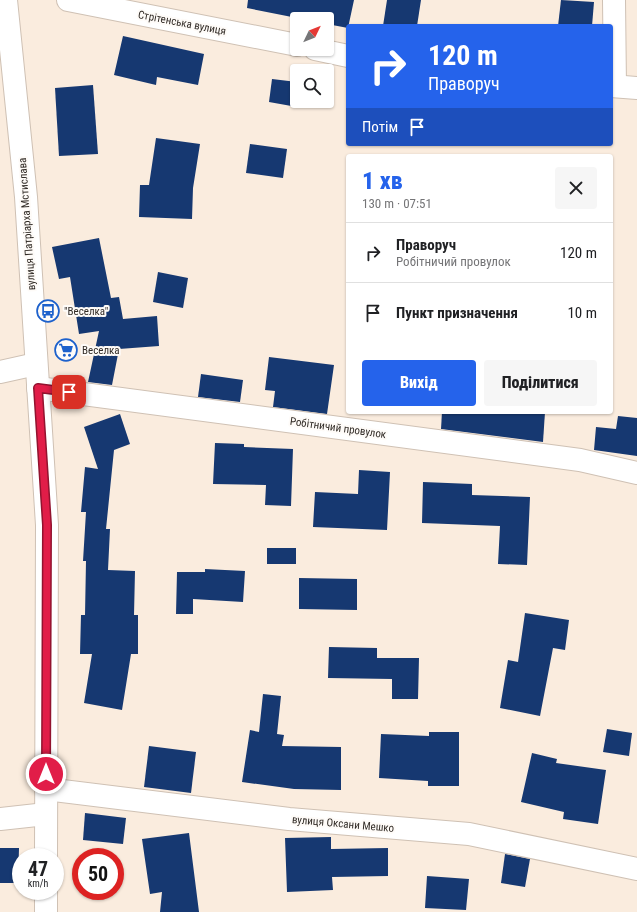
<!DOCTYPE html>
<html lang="uk">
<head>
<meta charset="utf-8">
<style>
	body { margin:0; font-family:"Roboto Condensed",sans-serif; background:#f6f6f6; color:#202124; height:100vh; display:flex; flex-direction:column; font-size:15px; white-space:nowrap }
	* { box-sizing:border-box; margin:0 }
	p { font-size:13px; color:#757577 }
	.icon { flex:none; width:22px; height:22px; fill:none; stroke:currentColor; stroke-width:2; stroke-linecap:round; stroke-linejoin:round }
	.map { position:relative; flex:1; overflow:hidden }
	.side { position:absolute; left:346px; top:154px; width:267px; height:260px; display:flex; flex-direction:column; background:#fff; border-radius:4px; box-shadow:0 1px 3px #0004 }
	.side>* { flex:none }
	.hud { position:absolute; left:346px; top:24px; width:267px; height:122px; border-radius:4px; box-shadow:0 1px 3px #0004; background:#2563eb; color:#fff; overflow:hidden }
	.needle { width:26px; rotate:47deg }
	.fabs { position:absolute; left:290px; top:12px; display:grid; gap:8px }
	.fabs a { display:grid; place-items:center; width:44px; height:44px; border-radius:4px; background:#fff; box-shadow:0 1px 3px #0004; font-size:20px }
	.speed { position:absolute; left:12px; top:848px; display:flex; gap:8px; font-size:20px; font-weight:700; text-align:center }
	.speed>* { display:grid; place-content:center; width:52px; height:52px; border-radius:50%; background:#fff; box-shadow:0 1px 3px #0004; line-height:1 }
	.speed small { font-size:10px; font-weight:400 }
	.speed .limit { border:6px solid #d22; background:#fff; color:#111 }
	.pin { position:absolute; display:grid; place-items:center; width:34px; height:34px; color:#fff; margin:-17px; border-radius:8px; box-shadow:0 2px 6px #0006 }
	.me { position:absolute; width:44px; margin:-22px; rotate:0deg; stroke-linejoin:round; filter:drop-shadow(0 0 3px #0008) }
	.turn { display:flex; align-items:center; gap:14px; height:84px; padding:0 16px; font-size:18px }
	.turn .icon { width:52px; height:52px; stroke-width:2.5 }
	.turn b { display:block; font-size:28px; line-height:34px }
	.then { display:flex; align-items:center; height:38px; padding:0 16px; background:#0003; gap:8px; font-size:15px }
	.round { display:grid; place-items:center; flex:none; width:42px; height:42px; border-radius:4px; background:#f6f6f6 }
	.head { display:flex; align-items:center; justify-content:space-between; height:68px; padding:0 16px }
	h1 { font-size:24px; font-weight:800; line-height:30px; color:#2563eb }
	.action { display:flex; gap:8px; margin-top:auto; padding:8px 16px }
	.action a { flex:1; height:46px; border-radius:4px; background:#2563eb; color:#fff; font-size:16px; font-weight:800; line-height:46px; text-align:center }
	.action a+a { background:#f6f6f6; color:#202124 }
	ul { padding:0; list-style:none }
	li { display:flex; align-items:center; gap:12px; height:60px; padding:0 16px; border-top:1px solid #e0e0e0 }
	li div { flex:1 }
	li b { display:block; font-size:15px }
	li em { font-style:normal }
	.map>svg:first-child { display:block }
	.building { fill:#163871 }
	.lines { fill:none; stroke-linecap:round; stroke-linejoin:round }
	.minor-casing { stroke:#cfc1b4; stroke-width:24 }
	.major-casing { stroke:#cfc1b4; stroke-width:24 }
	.minor { stroke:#fff; stroke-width:22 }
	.major { stroke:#fff; stroke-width:22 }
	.route-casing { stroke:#92132f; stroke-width:10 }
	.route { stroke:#e11d48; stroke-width:7 }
	.labels { text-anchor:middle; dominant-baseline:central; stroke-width:4; stroke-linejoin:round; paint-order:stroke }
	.street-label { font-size:11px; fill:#312b26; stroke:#fefbf8 }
	.poi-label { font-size:11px; fill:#312b26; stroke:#fefbf8; text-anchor:start }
</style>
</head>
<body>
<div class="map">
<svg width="637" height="912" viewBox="0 0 637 912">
	<rect width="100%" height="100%" fill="#faecde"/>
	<!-- building -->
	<g class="building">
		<polygon points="248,0 354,0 348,28 327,24 327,19 302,19 247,8"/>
		<polygon points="387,0 421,0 417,26 383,26"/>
		<polygon points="561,0 594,2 592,26 558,26"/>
		<polygon points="123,36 204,54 198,85 157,77 156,85 114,75"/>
		<polygon points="272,79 297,82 297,107 269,102"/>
		<polygon points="93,85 98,154 59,156 55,88"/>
		<polygon points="156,138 200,144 193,188 192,219 139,217 140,185 149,185"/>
		<polygon points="250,144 287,149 283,178 246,173"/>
		<polygon points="99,238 111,298 119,297 123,319 157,316 159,346 119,349 112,385 88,382 99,331 79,334 70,277 59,279 52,247"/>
		<polygon points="158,272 188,278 183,308 153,302"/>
		<polygon points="269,357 334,365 327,414 273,407 275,391 265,390"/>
		<polygon points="201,374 243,380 240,402 198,397"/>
		<polygon points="442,412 545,412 543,442 441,429"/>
		<polygon points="120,414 130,444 114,450 106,529 110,529 108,570 135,571 134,615 138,615 138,654 131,654 122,710 84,703 92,654 80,654 81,615 85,615 86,561 83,561 86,512 81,512 85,467 98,469 84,427"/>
		<polygon points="618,416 637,418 637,456 594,450 596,427 616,429"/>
		<polygon points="215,443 244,444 244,447 293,449 291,506 265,505 266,485 213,484"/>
		<polygon points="359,470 390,472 387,530 313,527 315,492 358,494"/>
		<polygon points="423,482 472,484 472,495 530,497 527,565 498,564 500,526 422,523"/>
		<rect x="267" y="548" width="29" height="16"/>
		<polygon points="205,569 245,571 243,602 193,599 193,614 176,614 177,572 205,572"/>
		<polygon points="299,578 357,579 357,610 299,609"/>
		<polygon points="525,613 569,620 565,650 553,648 540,716 500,708 508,660 518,662"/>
		<polygon points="329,647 377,648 377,658 419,658 418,699 392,699 392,679 328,678"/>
		<polygon points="263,694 281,696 277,734 284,735 282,746 341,747 341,790 294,789 242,782 250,730 259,732"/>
		<polygon points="607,729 632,733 629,756 603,752"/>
		<polygon points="429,732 459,732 459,786 428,786 428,781 379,778 381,734 429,736"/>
		<polygon points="149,746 196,752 191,793 144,787"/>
		<polygon points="532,753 557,759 556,763 606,770 598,824 563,819 564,812 521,802"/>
		<polygon points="85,813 126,818 123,844 83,840"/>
		<polygon points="189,833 199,912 160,912 162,892 150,894 142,839"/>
		<polygon points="331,837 331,849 388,848 388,876 332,877 333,890 287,892 285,838"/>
		<polygon points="0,848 19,848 18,883 0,883"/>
		<polygon points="505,854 530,859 525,887 501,883"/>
		<polygon points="427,876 469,879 466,910 425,908"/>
	</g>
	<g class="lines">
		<!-- minor casing -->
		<g class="minor-casing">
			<g id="minor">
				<polyline points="614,0 615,86"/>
				<polyline points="0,372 36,364"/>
				<polyline points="38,388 580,460 637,473"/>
				<polyline points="46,789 289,819 469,834 637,869"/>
				<polyline points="0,819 46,814"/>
			</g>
		</g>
		<!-- major casing -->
		<g class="major-casing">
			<g id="major">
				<polyline points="6,0 26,197 47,525 46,857"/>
				<polyline points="68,0 297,45"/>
				<polyline points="315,49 348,56"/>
				<polyline points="611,86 637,88"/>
				<polyline points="46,912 46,891"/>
			</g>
		</g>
		<!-- minor -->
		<use href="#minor" class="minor"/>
		<!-- major -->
		<use href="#major" class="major"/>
	</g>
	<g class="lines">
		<!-- route casing -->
		<g class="route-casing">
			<polyline id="route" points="46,774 47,525 38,388 69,392"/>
		</g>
		<!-- route -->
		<use href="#route" class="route"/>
	</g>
	<!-- icons -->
	<defs>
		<g id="bus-ring" transform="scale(1.15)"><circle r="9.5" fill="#fefbf8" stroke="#1d61cc" stroke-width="1.5"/><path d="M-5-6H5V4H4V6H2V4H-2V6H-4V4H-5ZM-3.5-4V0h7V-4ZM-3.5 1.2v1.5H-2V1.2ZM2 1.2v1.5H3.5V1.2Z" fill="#1d61cc"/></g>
		<g id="supermarket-ring" transform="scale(1.15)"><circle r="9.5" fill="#fefbf8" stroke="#1d61cc" stroke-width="1.5"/><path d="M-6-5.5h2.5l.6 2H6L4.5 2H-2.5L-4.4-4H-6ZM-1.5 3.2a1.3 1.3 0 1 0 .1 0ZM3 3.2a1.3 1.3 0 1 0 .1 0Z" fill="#1d61cc"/></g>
	</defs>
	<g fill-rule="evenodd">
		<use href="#bus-ring" x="48" y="311"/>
		<use href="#supermarket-ring" x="66" y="350"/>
	</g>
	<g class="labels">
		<!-- street labels -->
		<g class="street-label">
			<text transform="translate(182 23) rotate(11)">Стрітенська вулиця</text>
			<text transform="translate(27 224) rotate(-94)">вулиця Патріарха Мстислава</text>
			<text transform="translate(338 428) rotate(8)">Робітничий провулок</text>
			<text transform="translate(343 824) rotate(5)">вулиця Оксани Мешко</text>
		</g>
		<!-- poi labels -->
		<g class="poi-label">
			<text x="64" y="311">"Веселка"</text>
			<text x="82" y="350">Веселка</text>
		</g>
	</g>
</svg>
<div class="fabs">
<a><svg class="needle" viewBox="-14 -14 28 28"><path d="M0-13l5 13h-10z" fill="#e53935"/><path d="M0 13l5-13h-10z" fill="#757577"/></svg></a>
<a><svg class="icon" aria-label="search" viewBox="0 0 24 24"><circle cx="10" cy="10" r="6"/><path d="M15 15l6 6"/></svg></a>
</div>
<div class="speed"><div>47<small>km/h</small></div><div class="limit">50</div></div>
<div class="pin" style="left:69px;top:392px;background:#d93025"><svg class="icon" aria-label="arrive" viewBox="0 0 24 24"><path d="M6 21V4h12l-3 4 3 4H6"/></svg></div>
<svg class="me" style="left:46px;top:774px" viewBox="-20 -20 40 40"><circle r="17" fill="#e11d48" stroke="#fff" stroke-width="3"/><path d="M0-11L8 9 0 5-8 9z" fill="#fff"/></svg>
<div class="hud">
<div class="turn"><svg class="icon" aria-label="right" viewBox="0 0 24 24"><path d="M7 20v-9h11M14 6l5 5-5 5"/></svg><div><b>120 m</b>Праворуч</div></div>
<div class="then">Потім<svg class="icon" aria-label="arrive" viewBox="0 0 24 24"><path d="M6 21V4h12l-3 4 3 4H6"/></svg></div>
</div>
<section class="side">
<div class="head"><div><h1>1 хв</h1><p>130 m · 07:51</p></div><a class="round"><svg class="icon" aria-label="close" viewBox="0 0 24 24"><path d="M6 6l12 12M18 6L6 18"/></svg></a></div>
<ul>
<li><svg class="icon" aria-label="right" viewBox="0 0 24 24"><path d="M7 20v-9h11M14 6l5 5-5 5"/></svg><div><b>Праворуч</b><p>Робітничий провулок</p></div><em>120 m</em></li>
<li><svg class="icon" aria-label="arrive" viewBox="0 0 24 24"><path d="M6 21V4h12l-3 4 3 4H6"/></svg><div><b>Пункт призначення</b></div><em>10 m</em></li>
</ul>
<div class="action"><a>Вихід</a><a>Поділитися</a></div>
</section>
</div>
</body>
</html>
